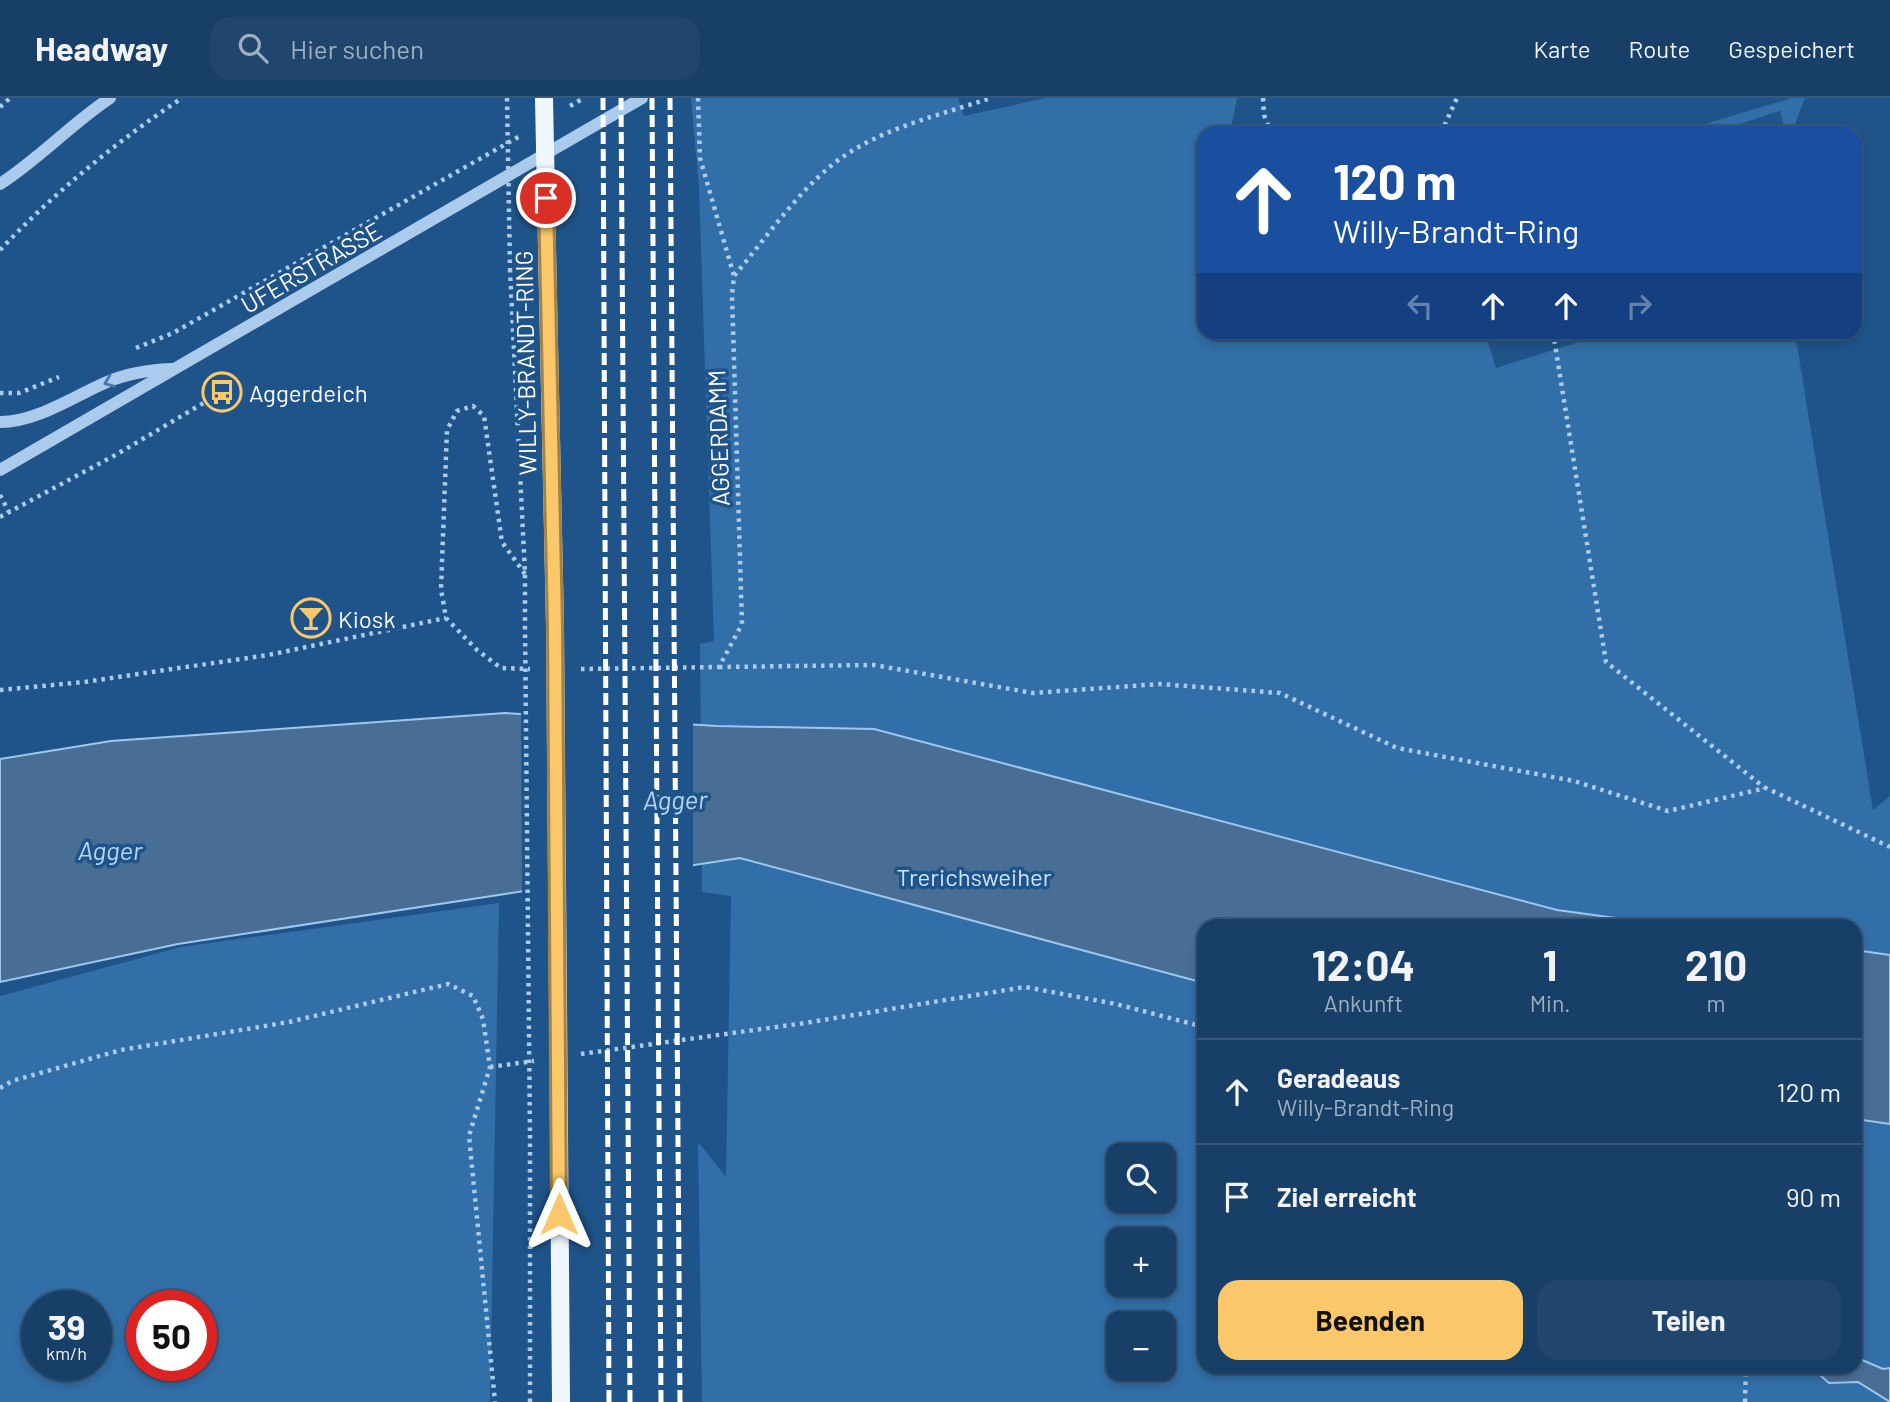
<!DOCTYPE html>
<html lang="de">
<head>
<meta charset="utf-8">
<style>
	body { margin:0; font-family:Barlow,sans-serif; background:#20466e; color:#f1f3f6; height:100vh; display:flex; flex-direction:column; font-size:26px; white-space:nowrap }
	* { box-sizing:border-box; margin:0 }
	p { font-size:23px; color:#9eafc0 }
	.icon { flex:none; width:38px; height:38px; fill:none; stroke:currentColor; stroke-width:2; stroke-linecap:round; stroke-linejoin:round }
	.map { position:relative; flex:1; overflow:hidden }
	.sheet { position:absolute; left:1197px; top:821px; width:665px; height:455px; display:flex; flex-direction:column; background:#173f68; border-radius:21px; box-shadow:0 4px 10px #0003,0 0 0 2px #36587c }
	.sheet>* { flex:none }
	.top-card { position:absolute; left:1197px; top:28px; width:665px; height:214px; border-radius:21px; box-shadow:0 4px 10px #0003,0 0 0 2px #36587c; background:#1a4fa0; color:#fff; overflow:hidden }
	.fabs { position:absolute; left:1106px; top:1045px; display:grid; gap:14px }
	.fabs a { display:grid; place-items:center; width:70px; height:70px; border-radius:14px; background:#173f68; box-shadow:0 4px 10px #0003,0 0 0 2px #36587c; font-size:35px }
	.speed { position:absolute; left:21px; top:1192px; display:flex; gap:14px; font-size:35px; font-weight:700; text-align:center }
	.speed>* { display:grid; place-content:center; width:91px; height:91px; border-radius:50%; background:#173f68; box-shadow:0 4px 10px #0003,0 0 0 2px #36587c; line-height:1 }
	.speed small { font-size:18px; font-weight:400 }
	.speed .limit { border:10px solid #d22; background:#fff; color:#111 }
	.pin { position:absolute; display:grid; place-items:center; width:60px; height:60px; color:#fff; margin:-30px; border:4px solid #fff; border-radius:50%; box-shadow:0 2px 7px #0007 }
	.me { position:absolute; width:77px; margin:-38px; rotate:0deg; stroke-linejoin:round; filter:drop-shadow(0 0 5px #0008) }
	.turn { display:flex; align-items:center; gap:24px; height:147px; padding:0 21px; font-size:32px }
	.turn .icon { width:91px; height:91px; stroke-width:2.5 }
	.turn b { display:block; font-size:49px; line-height:60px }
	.lanes { display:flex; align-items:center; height:66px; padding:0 21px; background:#0003; justify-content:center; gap:35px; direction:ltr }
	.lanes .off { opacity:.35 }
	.eta { display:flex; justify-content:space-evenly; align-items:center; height:119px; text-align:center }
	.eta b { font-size:42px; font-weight:700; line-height:49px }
	.button { display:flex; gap:14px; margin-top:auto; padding:14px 21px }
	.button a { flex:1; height:80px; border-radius:21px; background:#fac86a; color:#111; font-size:28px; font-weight:700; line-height:80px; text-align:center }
	.button a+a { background:#20466e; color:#f1f3f6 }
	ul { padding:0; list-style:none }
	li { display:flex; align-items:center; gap:21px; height:105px; padding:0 21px; border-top:2px solid #36587c }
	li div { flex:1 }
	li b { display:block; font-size:26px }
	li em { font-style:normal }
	header { display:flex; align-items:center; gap:42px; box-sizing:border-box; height:98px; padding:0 35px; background:#173f68; border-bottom:2px solid #36587c }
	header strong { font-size:33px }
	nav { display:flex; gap:38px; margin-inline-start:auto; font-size:24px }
	.search { width:490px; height:63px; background:#20466e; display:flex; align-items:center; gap:18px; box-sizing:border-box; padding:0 24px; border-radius:21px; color:#9eafc0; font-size:26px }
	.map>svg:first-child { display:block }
	.green { fill:#326ea7; fill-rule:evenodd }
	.water { fill:#496e95; stroke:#9ec7ed; stroke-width:2 }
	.pier { fill:#1f548a }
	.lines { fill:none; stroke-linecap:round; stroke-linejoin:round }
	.path { stroke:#aacbeb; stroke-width:4.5; stroke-dasharray:3.5 5; stroke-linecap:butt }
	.minor { stroke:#aacbeb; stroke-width:12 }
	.major { stroke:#eff6fe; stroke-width:18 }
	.rail { stroke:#fff; stroke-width:5; stroke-dasharray:12 5; stroke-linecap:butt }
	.path-bridge { stroke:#aacbeb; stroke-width:4.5; stroke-dasharray:3.5 5; stroke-linecap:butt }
	.major-bridge { stroke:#eff6fe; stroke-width:18 }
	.oneway { stroke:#4978a7 }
	.route-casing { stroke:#a28245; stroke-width:18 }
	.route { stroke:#fac86a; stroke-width:12 }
	.labels { text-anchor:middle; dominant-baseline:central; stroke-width:7; stroke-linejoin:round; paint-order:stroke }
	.street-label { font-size:24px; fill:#fff; stroke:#1f548a }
	.poi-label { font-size:24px; fill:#fff; stroke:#1f548a; text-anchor:start }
	.park-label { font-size:24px; fill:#d0e4f8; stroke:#1f548a }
	.water-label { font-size:26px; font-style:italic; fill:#b6d5f3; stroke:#1f548a }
</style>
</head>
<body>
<header>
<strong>Headway</strong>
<div class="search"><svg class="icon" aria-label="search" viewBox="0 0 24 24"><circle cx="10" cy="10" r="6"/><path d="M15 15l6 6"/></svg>Hier suchen</div>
<nav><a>Karte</a><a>Route</a><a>Gespeichert</a></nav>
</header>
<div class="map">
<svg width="1890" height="1304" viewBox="0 0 1890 1304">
	<rect width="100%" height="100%" fill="#1f548a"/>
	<!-- green -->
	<g class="green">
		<path d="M691 0H958L964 18 1046 0H1237L1230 35H1204V234L1485 235 1496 270 1607 235H1795L1873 712 1890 698V1304H702L698 1044 726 1079 731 798 702 794 700 546 714 543 699 90ZM1204 828H1855V1269H1204ZM1118 1057H1164V1102H1118ZM1118 1141H1164V1186H1118ZM1118 1225H1164V1270H1118Z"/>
		<polygon points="1792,0 1805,0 1795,26 1786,35 1780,13 1712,35 1675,35"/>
		<path d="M499 805 490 1304H0V898L181 849ZM37 1208H96V1267H37ZM142 1208H201V1267H142Z"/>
	</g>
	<!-- water -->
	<g class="water">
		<polygon points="505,615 717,628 874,631 1557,812 1675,828 1204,828 1204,885 740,760 178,846 0,884 0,661 111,643"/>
		<polygon points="1855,852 1890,857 1890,1026 1855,1021"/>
		<polygon points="1855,1259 1883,1271 1890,1270 1890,1304 1858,1284 1829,1285 1811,1269 1855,1269"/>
	</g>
	<!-- pier -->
	<polygon class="pier" points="521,612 693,623 693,770 522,795"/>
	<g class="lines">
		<!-- path -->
		<g class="path">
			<polyline points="698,0 700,60 734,178"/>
			<polyline points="1263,0 1264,17 1271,35"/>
			<polyline points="570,8 584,0"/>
			<polyline points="0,9 10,0"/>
			<polyline points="1441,35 1457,0"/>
			<path d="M0 152C55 94 116 44 182 0"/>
			<polyline points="510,171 525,476 525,528"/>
			<polyline points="1553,234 1606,564 1765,690"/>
			<polyline points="136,250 173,235 520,38"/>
			<polyline points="0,295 19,295 59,279"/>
			<polyline points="0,397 9,414"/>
			<polyline points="0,419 119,355 222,294"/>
			<polyline points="525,476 502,444 484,318 473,308 457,313 447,332 441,491 446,520 477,552 501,570 530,571"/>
			<polyline points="719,569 874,567 1033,595 1160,586 1280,595 1397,650 1574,683 1668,713 1766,690 1890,749"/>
			<path d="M581 571 719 569 742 526 732 197 734 178C767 139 804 84 847 56 890 28 943 16 991 0"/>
			<polyline points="0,592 84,584 268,557 446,520"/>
			<polyline points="581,956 805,925 1025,889 1116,906 1204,929"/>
			<polyline points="490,969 534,963"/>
			<polyline points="0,990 12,983 121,952 289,924 448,886 473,898 483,921 490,969 469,1038 495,1304"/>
			<polyline points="530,1304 530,1037"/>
			<polyline points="1745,1304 1746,1269"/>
		</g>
		<!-- minor -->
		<g class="minor">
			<path d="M0 86C39 61 71 26 110 0"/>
			<path d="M0 324C37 324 74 298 107 284 128 275 149 272 171 271"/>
			<polyline points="0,372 642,0"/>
		</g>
		<!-- major -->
		<g class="major">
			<polyline points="547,150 555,528"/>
			<polyline points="559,1036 561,1304"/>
		</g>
		<!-- rail -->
		<g class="rail">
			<polyline points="603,0 609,1304"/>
			<polyline points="621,0 630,1304"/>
			<polyline points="652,0 661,1304"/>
			<polyline points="670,0 680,1304"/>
		</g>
		<!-- path-bridge -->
		<g class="path-bridge">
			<polyline points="507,0 510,171"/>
			<polyline points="525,528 530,1037"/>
		</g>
		<!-- major-bridge -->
		<g class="major-bridge">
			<polyline points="544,0 547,150"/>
			<polyline points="555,528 559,1036"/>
		</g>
	</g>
	<!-- one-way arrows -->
	<defs><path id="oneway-chevron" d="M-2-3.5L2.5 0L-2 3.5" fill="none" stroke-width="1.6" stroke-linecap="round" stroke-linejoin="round" transform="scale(1.75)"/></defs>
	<use class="oneway" href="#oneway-chevron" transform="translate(109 284) rotate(159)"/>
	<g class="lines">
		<!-- route casing -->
		<g class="route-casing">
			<polyline id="route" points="546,100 555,528 559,1116"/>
		</g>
		<!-- route -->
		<use href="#route" class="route"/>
	</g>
	<!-- icons -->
	<defs>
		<g id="bus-ring" transform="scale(2.0125)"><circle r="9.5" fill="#1f548a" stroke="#fac86a" stroke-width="1.5"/><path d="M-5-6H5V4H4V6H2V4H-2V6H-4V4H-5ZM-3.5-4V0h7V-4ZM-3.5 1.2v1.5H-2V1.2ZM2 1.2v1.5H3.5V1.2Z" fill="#fac86a"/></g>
		<g id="bar-ring" transform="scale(2.0125)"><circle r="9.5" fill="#1f548a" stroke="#fac86a" stroke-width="1.5"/><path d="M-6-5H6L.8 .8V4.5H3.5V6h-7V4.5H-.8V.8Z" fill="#fac86a"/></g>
	</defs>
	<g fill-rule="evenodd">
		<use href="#bus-ring" x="222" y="294"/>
		<use href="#bar-ring" x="311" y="520"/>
	</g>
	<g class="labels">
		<!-- street labels -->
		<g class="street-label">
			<text transform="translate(311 169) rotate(-30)">UFERSTRASSE</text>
			<text transform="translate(525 265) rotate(-91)">WILLY-BRANDT-RING</text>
			<text transform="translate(718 340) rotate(-92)">AGGERDAMM</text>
		</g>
		<!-- poi labels -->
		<g class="poi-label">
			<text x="249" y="294">Aggerdeich</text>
			<text x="338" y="520">Kiosk</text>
		</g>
		<!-- park labels -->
		<g class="park-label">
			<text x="974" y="778">Trerichsweiher</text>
		</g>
		<!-- water labels -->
		<g class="water-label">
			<text transform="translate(675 701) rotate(-1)">Agger</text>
			<text x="110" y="751">Agger</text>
		</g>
	</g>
</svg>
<div class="fabs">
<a><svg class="icon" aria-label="search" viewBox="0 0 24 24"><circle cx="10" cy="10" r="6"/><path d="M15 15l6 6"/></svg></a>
<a>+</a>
<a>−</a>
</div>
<div class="speed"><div>39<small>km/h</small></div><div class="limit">50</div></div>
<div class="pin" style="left:546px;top:100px;background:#d93025"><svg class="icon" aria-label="arrive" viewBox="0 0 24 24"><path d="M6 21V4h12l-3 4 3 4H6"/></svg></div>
<svg class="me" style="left:559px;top:1116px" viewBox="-20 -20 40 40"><path d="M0-17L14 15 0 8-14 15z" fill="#fac86a" stroke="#fff" stroke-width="4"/></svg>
<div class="top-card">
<div class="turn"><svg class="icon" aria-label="ahead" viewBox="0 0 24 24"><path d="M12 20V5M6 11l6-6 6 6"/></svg><div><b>120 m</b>Willy-Brandt-Ring</div></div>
<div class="lanes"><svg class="icon off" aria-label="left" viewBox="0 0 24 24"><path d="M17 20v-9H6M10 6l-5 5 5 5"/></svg><svg class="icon" aria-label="ahead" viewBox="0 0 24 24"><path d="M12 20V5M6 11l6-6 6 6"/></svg><svg class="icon" aria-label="ahead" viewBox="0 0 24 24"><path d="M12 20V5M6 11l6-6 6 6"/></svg><svg class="icon off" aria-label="right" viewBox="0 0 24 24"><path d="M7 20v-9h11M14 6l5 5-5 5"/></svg></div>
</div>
<section class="sheet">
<div class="eta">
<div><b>12:04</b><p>Ankunft</p></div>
<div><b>1</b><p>Min.</p></div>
<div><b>210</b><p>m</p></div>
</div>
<ul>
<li><svg class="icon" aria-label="ahead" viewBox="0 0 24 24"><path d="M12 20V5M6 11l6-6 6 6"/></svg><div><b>Geradeaus</b><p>Willy-Brandt-Ring</p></div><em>120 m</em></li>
<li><svg class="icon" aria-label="arrive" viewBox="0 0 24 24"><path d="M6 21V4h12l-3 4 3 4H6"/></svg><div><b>Ziel erreicht</b></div><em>90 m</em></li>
</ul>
<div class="button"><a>Beenden</a><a>Teilen</a></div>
</section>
</div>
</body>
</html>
